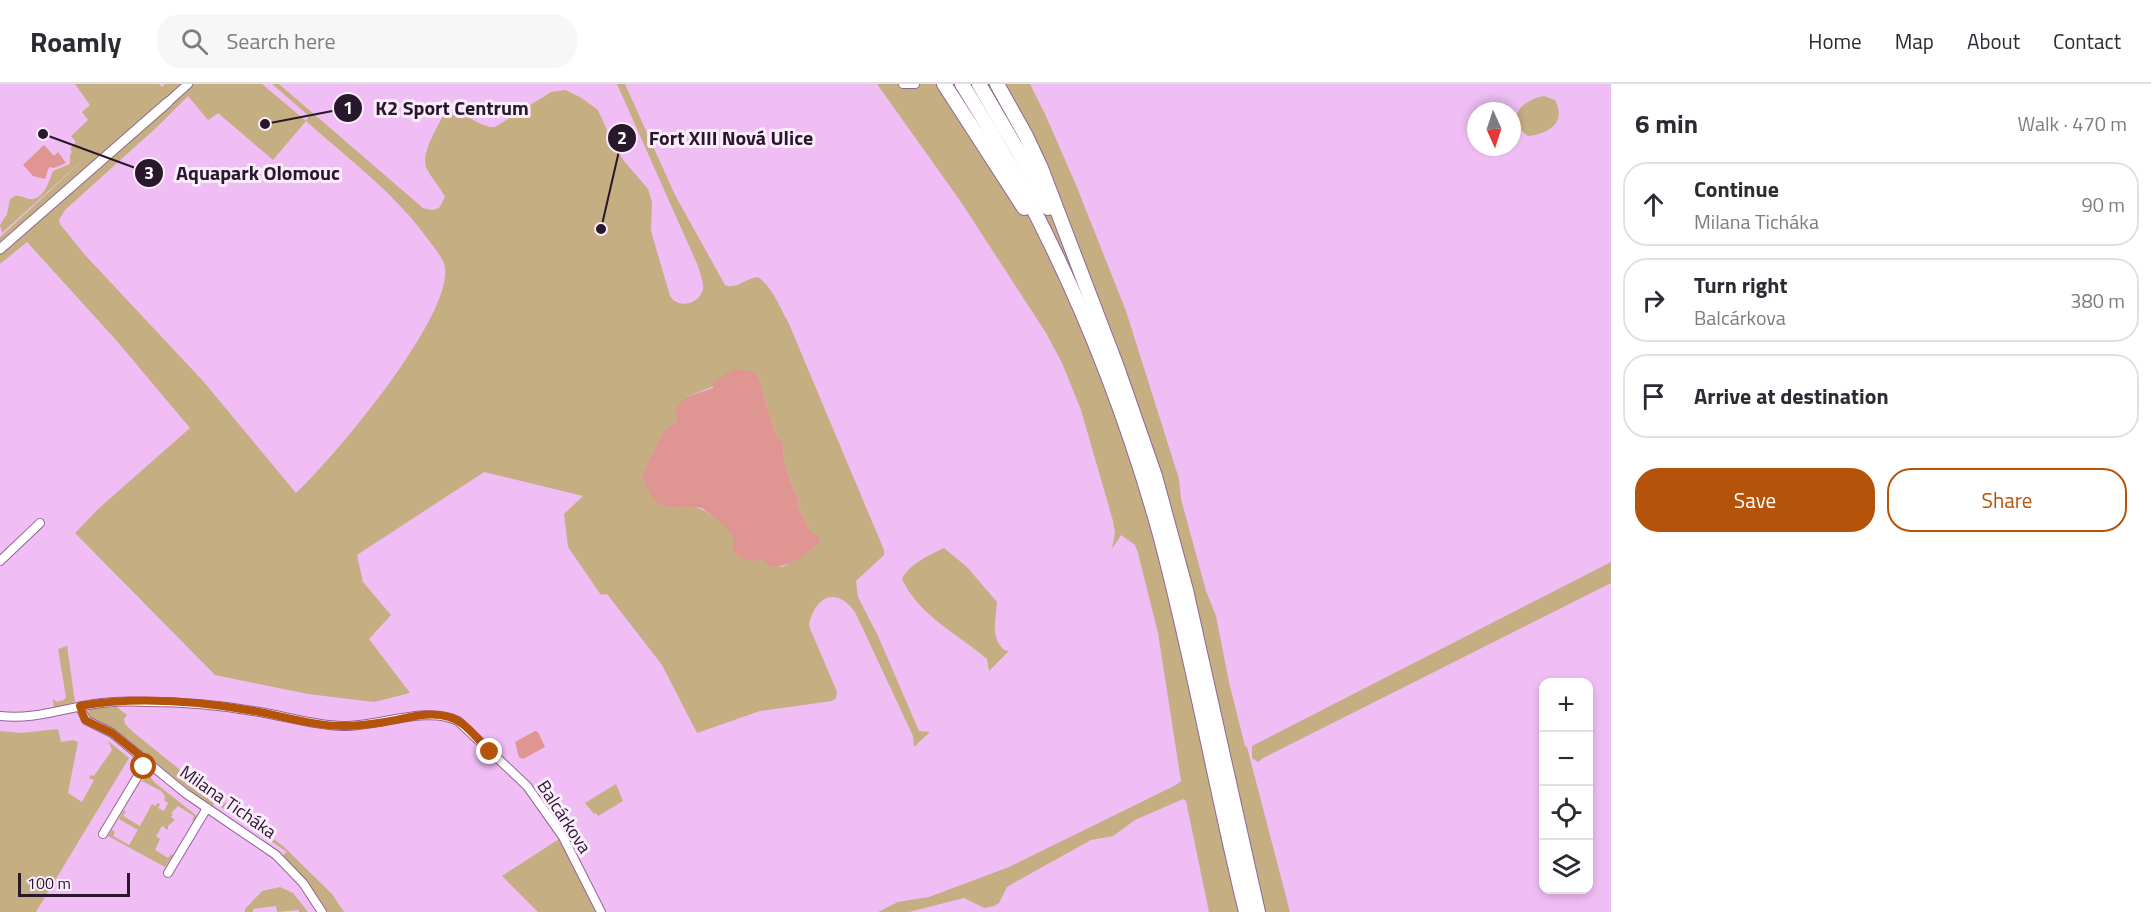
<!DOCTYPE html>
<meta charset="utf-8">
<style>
:root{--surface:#fff;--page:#f7f7f7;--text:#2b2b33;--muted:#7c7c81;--line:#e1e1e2;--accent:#b45309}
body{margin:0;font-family:"Titillium Web",sans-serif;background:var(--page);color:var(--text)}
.controls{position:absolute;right:18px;bottom:18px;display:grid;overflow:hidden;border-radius:12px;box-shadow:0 3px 9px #0003}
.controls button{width:54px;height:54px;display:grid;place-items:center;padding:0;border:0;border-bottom:2px solid var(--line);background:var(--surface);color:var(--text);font:30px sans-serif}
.compass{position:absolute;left:1467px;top:18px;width:54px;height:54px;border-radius:50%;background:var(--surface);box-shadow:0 3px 9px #0003;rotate:177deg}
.scale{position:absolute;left:18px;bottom:15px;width:112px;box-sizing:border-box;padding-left:6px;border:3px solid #29172b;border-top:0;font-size:16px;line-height:21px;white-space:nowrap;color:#29172b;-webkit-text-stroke:4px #fcedfd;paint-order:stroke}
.stop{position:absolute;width:18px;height:18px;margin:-14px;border:4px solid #b45309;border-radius:50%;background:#fff}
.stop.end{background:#b45309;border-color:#fff;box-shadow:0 2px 6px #0008}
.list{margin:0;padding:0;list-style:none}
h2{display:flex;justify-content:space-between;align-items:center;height:78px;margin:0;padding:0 24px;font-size:26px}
h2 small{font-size:20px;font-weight:400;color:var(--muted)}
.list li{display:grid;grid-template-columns:39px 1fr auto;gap:18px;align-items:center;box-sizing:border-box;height:84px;margin:0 12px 12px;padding:0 12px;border:2px solid var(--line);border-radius:24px}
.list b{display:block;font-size:22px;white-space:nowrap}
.list p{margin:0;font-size:20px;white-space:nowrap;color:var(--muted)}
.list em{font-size:20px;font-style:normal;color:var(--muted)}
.actions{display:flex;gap:12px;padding:18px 24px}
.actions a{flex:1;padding:14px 0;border:2px solid var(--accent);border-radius:24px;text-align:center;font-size:21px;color:var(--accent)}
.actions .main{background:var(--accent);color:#fff}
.icon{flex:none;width:33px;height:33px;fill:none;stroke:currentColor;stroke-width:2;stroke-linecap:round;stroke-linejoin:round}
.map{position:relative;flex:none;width:1611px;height:828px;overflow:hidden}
header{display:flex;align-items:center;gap:36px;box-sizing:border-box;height:84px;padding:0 30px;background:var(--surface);border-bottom:2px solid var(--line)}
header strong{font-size:28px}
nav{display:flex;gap:33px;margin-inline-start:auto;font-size:21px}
.search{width:420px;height:54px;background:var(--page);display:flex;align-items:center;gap:15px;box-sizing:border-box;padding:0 21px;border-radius:24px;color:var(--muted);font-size:22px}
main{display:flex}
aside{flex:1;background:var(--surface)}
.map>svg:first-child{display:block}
.green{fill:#c5ae82;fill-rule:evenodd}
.water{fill:#df9591}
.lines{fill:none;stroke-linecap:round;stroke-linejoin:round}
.minor-casing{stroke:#926597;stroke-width:10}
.tertiary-casing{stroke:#926597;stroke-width:11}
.motorway-casing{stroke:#926597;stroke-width:16}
.minor{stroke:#fff;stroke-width:8}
.tertiary{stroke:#fff;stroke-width:9}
.motorway{stroke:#fff;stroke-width:14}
.route{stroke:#b45309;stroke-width:8}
.labels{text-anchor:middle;stroke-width:6;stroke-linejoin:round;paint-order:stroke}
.street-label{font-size:18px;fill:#29172b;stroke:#fcedfd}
.leader{fill:none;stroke:#29172b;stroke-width:2}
.callout-dot{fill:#29172b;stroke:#fcedfd;stroke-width:2}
.mark-label{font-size:18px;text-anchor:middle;font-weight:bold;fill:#fff}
.callout-label{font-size:20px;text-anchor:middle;font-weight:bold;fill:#29172b;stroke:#fcedfd;stroke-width:6;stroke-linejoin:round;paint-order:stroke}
</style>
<header>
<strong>Roamly</strong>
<div class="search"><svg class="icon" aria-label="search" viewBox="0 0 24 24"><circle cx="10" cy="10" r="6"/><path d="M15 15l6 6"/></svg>Search here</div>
<nav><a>Home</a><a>Map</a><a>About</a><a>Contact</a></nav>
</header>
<main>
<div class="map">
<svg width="1611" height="828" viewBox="0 0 1611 828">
<rect width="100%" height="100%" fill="#f0bef4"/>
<g class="green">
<path d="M 75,0 L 159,0 L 162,3 L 165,0 L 262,0 L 306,37 L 309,32 L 272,0 L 279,0 L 423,124 L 432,126 L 439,124 L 445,113 C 440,103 432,95 427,85 C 419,71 439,41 445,28 C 463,23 477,44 495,43 L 551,8 L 565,6 L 580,13 L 598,26 L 614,62 L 624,77 L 648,105 L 652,118 L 651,147 L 670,212 C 678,225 699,221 703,205 C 704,199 700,189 698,182 L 617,0 L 625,0 L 675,111 L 725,201 C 736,206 746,194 758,193 C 773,204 780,224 789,240 L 884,466 L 884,471 L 856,497 L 858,513 L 878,552 L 919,647 L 930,648 L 914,663 L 913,652 L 855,528 C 836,501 814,513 809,542 L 837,608 L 836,614 L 832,617 L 760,627 L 697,649 L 662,581 L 607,510 L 601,511 L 568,463 L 564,430 L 583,412 L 484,388 L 357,471 L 363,498 L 391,531 L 369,555 L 410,609 L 374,618 L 308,610 L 215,591 L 75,449 L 98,425 L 190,344 L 116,256 L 27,158 L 0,180 L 0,153 L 93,67 L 2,149 L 0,141 L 7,130 L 10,115 L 15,112 C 21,111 24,114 29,115 C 44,117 49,97 53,87 L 70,80 L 70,71 L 72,68 L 70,65 L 76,58 L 71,52 L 88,36 L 82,28 L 90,21 ZM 188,12 L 208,36 L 218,29 L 273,76 L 306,37 C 348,75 394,108 427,154 C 432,161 439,169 443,177 C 464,221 330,378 296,409 L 203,297 L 85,171 L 60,140 L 59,136 L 65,126 L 157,43 ZM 750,288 L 756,288 L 759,295 L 776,351 L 783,358 C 782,376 790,400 799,415 L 797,421 L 810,447 L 820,460 C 806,468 797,476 782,483 C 764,477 747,468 734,454 C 729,449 732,451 729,446 C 724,440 703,424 695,423 L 664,347 L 678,336 L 686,313 Z"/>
<path d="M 877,0 L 1030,0 L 1045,30 L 1076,101 L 1126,227 L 1179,395 L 1181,415 L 1206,507 L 1216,532 L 1229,598 L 1245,662 L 1247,663 L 1290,828 L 1209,828 L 1186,717 L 1183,715 L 1135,736 L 1113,752 L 1091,756 L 1019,796 L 1007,803 L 999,819 L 994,822 L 984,824 L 964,814 L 909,828 L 878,828 L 898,818 L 929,813 L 1009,783 L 1176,701 L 1181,697 L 1158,549 L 1138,469 L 1135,461 L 1121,451 L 1112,465 L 1115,449 L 1113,437 L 1081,326 L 1062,279 L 1046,249 L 961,118 Z"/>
<path d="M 1544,12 L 1555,16 C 1567,39 1548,50 1528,52 C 1504,35 1521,16 1544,12 Z"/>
<path d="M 944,464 L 967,483 L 997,518 C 996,536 990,552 1004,566 L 1009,567 L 989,587 L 987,575 C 958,550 919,532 902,495 C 908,481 931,470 944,464 Z"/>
<path d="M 1611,478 L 1611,499 L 1263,674 L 1258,678 L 1252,674 L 1252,662 Z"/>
<path d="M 67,562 L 75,618 L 54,624 L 53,615 L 57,618 L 64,616 L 66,613 L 58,565 Z"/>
<path d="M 114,621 L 127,631 L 124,635 L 125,640 L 133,648 L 215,714 L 233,723 L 284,763 L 332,810 L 344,828 L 326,828 L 308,800 L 282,772 L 287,768 L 215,719 L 211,723 L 208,721 L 118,648 L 89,634 L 87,630 L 90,625 Z"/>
<path d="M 58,645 L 61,658 L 73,656 L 78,658 L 68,709 L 82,718 L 94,696 L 89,694 L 91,691 L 94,692 L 112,666 L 108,657 L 129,674 L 36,828 L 0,828 L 0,647 L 21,649 Z"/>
<path d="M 147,688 L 154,698 L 197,732 L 196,738 L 192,736 L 194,732 L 178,722 L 171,729 L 173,730 L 171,733 L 175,736 L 168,742 L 168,746 L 162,742 L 156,752 L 160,755 L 155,766 L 168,774 L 171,770 L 175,773 L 171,774 L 165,783 L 108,752 L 112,746 L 115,748 L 113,752 L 129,761 L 138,746 L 119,735 L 124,726 L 126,727 L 123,732 L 140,742 L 152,720 L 155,722 L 158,719 L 160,720 L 158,724 L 164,727 L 168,719 L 164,716 L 165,712 L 161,707 L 142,697 Z"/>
<path d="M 616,700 L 623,717 L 598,732 L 596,729 L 594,730 L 585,719 Z"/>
<path d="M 559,755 L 598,828 L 538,828 L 502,792 Z"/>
<path d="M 280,803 L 293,809 L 308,828 L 299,828 L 299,826 L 277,828 L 276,822 L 253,825 L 253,828 L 245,828 L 245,825 L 262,807 Z"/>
</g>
<g class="water">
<path d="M 44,61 L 54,72 L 58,68 L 66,79 L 54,84 L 49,83 L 45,95 L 33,92 L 23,81 Z"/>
<path d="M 734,285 L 756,288 L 759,295 L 776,351 L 783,358 C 782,376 790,400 799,415 L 797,421 L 810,447 L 818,452 L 820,460 C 802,471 794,482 770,483 L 762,476 C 748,478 744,476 733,468 C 733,463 734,457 732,452 C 729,443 710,431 702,424 C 666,419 657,435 642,391 L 664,347 L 678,336 L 675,326 L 686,313 L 713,304 L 713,299 Z"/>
<path d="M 535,647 L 538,648 L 545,663 L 523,675 L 519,673 L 515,658 Z"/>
</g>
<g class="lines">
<g class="minor-casing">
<g id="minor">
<path d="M 903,0 L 915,0"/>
<path d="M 168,18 L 188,0"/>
<path d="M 0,477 L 40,439"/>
<path d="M 80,623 L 86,636 L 112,649 L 185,709 L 276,771 L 303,799 L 322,828"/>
<path d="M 0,632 C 32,636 62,625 94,620 C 112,617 130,617 148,618 C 183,618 219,621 253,627 C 282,631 312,641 342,642 C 379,643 426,621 458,637 L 527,702 L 563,753 L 601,828"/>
<path d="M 103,750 L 147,677"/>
<path d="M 168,789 L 207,724"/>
</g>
</g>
<g class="tertiary-casing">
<path id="tertiary" d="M 0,165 L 168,18"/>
</g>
<g class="motorway-casing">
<g id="motorway">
<path d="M 944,0 L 1024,124"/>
<path d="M 962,0 C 1049,138 1115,290 1159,447 C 1193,573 1215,702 1246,828"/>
<path d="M 979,0 L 1018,67 L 1048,124"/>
<path d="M 997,0 L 1026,52 L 1041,84 L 1117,283 L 1155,392 L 1186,506 L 1258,828"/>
</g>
</g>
<use href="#minor" class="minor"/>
<use href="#tertiary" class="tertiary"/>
<use href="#motorway" class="motorway"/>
</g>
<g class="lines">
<path class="route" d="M 144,683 L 147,677 L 112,649 L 85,636 L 80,622 C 136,612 198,617 254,627 C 283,632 314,642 344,642 C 358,642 372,640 385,638 C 406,635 427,626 449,633 C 465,637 478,656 490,668"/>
</g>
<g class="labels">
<g class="street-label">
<text transform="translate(228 718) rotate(35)" y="6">Milana Ticháka</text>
<text transform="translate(564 733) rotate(57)" y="6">Balcárkova</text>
</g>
</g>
<path class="leader" d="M265 40L348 24M601 145L622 54M43 50L149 89"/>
<g class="callout-dot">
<circle cx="265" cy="40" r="6"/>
<circle cx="601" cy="145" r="6"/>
<circle cx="43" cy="50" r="6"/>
<circle cx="348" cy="24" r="15"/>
<circle cx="622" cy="54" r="15"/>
<circle cx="149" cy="89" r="15"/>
</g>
<g class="mark-label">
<text x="348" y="30">1</text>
<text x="622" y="60">2</text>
<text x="149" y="95">3</text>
</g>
<g class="callout-label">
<text x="452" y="31">K2 Sport Centrum</text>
<text x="731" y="61">Fort XIII Nová Ulice</text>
<text x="258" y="96">Aquapark Olomouc</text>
</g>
</svg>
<div class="controls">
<button>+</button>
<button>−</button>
<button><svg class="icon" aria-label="locate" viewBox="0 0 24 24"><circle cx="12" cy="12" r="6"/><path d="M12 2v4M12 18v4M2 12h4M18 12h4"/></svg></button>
<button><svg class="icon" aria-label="layers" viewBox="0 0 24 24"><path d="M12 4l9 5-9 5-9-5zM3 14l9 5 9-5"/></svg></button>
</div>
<svg class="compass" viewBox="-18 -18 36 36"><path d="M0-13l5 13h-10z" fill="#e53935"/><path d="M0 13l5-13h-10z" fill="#7c7c81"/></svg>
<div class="scale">100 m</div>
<div class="stop" style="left:144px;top:683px"></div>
<div class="stop end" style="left:490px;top:668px"></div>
</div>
<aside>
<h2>6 min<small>Walk · 470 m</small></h2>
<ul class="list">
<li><svg class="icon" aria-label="ahead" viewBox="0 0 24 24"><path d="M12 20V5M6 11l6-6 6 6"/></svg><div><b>Continue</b><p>Milana Ticháka</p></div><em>90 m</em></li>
<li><svg class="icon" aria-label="right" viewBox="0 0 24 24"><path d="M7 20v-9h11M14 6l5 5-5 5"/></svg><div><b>Turn right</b><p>Balcárkova</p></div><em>380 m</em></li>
<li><svg class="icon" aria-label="arrive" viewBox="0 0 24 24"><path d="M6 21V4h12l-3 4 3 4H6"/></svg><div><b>Arrive at destination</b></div></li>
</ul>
<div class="actions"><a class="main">Save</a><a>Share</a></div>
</aside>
</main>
